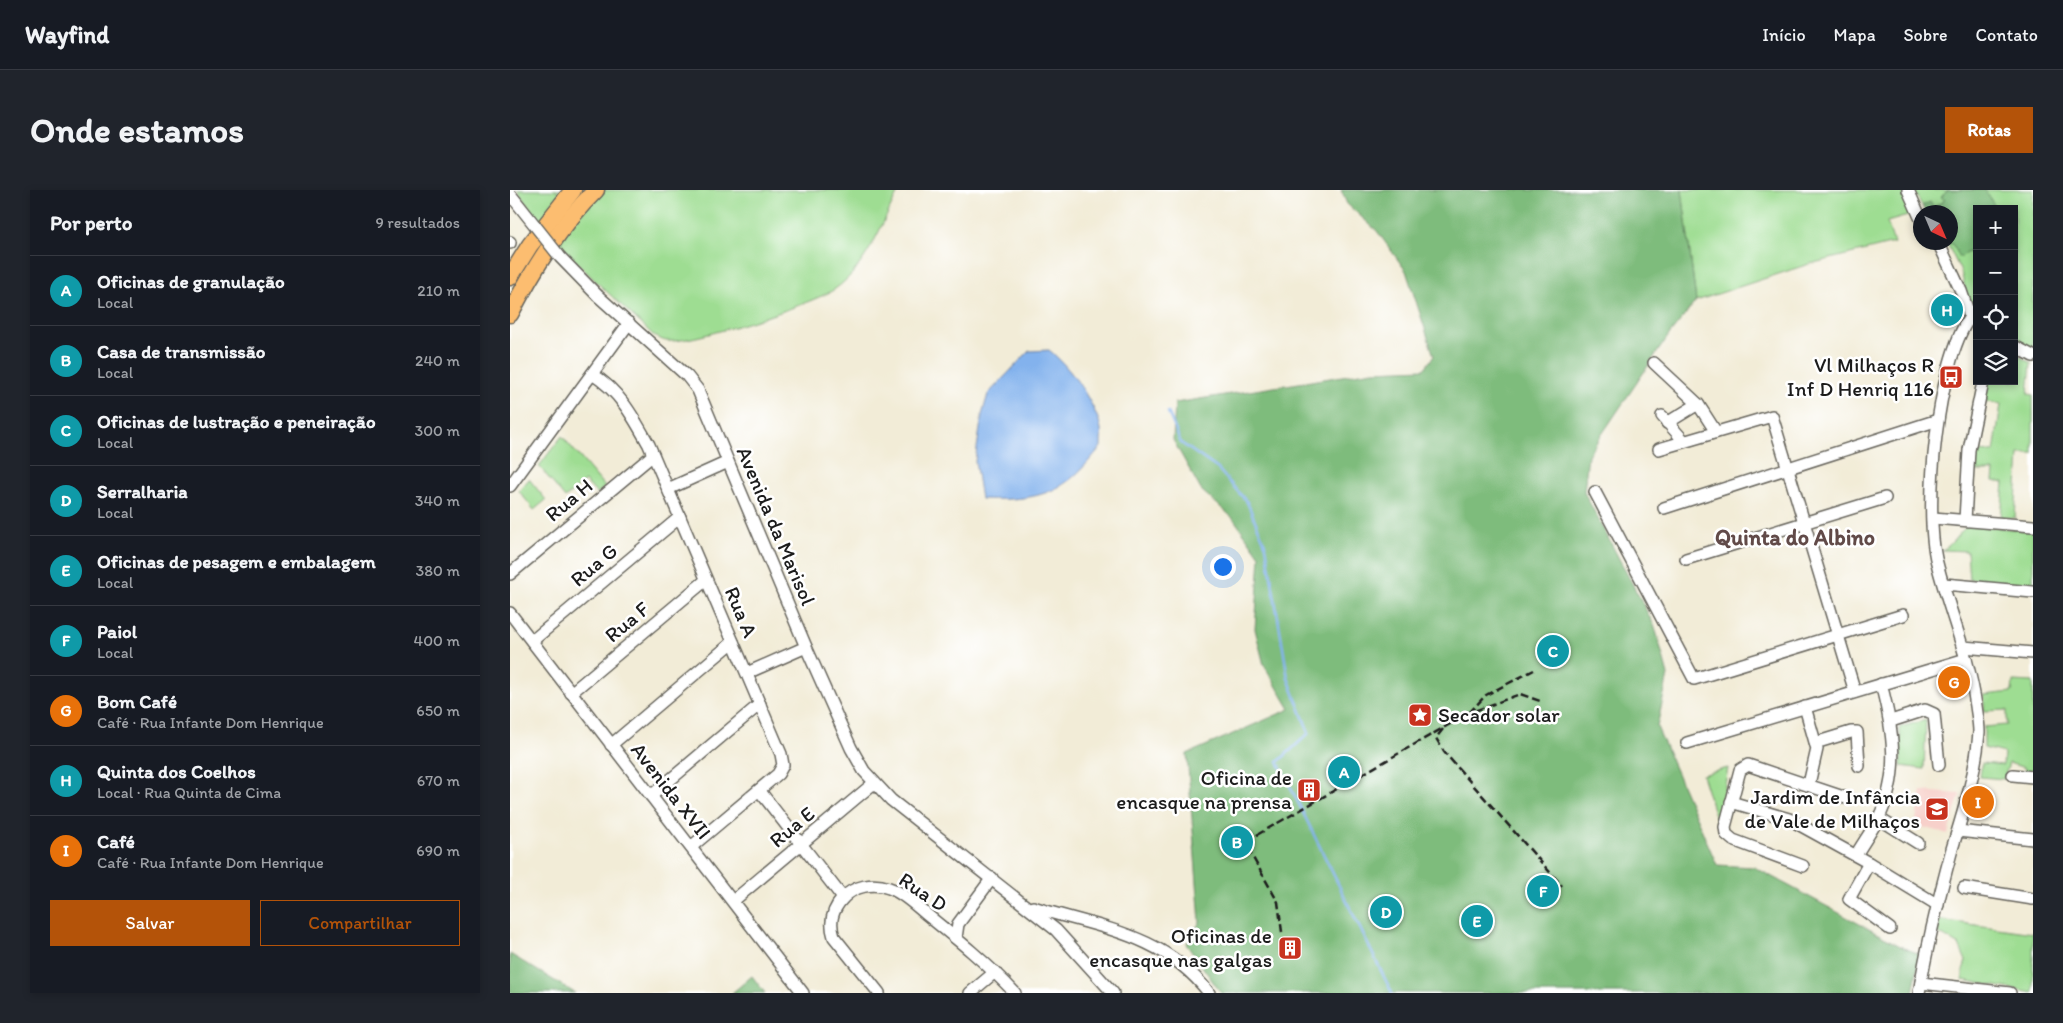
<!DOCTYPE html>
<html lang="pt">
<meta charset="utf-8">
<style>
:root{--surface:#171b24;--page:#20242c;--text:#f1f3f6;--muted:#9ea1a6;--line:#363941;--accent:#b45309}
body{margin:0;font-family:Itim,sans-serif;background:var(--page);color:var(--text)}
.controls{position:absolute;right:15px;top:15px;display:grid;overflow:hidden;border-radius:0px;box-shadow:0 2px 8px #0003}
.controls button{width:45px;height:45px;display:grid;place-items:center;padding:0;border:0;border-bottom:1px solid var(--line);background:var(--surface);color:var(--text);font:25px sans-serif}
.compass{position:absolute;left:1403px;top:15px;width:45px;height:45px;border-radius:50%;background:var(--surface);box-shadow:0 2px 8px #0003;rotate:136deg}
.you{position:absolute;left:712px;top:376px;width:18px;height:18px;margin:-12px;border:4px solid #fff;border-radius:50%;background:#1a73e8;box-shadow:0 0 0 8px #1a73e833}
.badge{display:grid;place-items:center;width:32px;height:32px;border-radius:50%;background:var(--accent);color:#fff;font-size:16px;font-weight:700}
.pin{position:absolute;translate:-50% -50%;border:2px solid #fff;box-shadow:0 1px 5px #0006}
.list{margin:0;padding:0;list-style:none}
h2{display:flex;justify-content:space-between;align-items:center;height:65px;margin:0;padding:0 20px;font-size:21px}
h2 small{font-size:16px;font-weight:400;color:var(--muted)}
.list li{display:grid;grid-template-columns:32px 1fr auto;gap:15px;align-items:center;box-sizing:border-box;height:70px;padding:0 20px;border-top:1px solid var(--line)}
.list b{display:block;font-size:19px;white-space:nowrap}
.list p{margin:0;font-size:16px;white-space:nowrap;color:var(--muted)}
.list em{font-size:16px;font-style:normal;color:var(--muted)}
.actions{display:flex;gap:10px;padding:15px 20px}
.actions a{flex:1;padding:11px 0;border:1px solid var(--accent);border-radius:0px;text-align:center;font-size:18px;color:var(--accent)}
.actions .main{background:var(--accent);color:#fff}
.icon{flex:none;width:28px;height:28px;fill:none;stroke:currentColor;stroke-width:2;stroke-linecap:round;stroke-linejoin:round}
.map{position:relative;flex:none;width:1523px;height:803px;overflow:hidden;border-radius:0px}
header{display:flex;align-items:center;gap:30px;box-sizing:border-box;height:70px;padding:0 25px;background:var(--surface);border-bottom:1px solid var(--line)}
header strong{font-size:24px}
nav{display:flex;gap:28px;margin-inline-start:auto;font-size:18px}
.intro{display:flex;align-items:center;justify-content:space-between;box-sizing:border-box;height:120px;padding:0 30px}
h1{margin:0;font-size:35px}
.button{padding:12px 22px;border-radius:0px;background:var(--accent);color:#fff;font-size:18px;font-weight:700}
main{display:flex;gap:30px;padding:0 30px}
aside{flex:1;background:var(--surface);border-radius:0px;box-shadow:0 2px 8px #0003}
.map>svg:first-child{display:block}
.built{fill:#f7d0ca}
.green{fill:#9edd92;stroke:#5d7c57}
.forest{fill:#7ebc7c;stroke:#4d6c4c}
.water{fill:#83b2ed;stroke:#506784}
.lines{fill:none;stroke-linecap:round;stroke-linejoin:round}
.stream{stroke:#83b2ed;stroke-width:2.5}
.minor-casing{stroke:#67655d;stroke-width:14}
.highway-casing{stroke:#67655d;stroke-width:19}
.minor{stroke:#fff;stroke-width:11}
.highway{stroke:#fcbd6f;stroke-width:16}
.rail{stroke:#1c1c1c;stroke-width:2.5;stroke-dasharray:8 4;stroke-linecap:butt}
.minor-bridge-casing{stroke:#67655d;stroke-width:14;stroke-linecap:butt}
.minor-bridge{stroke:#fff;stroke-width:11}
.labels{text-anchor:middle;stroke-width:5;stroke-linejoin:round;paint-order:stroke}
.poi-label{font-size:21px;fill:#1c1c1c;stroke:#fff;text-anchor:end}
.street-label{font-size:21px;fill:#1c1c1c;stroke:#fff}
.neighbourhood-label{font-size:22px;font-weight:bold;fill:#614a48;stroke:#fff}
</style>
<header>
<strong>Wayfind</strong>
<nav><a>Início</a><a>Mapa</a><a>Sobre</a><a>Contato</a></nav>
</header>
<div class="intro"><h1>Onde estamos</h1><a class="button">Rotas</a></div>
<main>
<aside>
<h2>Por perto<small>9 resultados</small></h2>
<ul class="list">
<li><span class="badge" style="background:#0f9aa8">A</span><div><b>Oficinas de granulação</b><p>Local</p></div><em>210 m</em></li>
<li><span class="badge" style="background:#0f9aa8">B</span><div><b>Casa de transmissão</b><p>Local</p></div><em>240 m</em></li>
<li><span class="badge" style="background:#0f9aa8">C</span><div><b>Oficinas de lustração e peneiração</b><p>Local</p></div><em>300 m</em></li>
<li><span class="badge" style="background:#0f9aa8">D</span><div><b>Serralharia</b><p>Local</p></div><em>340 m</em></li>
<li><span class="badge" style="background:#0f9aa8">E</span><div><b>Oficinas de pesagem e embalagem</b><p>Local</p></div><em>380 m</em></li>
<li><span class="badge" style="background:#0f9aa8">F</span><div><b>Paiol</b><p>Local</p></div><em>400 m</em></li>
<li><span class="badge" style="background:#e8710a">G</span><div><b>Bom Café</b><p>Café · Rua Infante Dom Henrique</p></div><em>650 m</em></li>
<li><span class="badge" style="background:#0f9aa8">H</span><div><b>Quinta dos Coelhos</b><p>Local · Rua Quinta de Cima</p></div><em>670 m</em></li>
<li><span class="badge" style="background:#e8710a">I</span><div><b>Café</b><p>Café · Rua Infante Dom Henrique</p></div><em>690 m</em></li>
</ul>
<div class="actions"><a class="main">Salvar</a><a>Compartilhar</a></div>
</aside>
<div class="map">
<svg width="1523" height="803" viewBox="0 0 1523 803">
<rect width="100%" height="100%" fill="#fff"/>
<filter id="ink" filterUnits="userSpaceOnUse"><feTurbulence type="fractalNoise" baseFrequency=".02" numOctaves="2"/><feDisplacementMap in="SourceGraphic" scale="10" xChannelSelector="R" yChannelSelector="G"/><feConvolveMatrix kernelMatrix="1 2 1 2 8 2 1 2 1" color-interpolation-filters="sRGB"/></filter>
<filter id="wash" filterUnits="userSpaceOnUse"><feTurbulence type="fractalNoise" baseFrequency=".0096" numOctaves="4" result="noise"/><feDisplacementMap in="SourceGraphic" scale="20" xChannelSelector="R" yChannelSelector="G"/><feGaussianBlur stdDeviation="1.12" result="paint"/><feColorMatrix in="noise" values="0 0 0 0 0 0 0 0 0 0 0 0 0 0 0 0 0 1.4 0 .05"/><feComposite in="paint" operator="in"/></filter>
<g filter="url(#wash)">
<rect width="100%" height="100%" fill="#f2ecd7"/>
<path class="built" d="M 1411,601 L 1450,604 L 1438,644 L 1405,635 Z"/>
<g class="green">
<path d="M 7,0 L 389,0 C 372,33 357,77 325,99 C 305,113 180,154 157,151 C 153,151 147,147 143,145 C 93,97 46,59 7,0 Z"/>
<path d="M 1172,0 L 1392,0 L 1401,25 L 1377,32 L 1384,53 L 1296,75 L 1186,111 Z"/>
<path d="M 1403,0 L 1523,0 L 1523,162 L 1504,152 L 1504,19 L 1467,19 L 1467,127 L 1459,113 L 1451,82 L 1437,53 L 1440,52 L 1440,22 L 1416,22 Z"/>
<path d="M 1504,163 L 1521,173 L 1518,204 L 1523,205 L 1523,264 L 1509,264 L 1505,328 L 1491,327 L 1494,293 L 1483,291 L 1484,281 L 1460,281 L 1462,261 L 1484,262 L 1491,214 L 1474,211 L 1477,191 L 1504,191 Z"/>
<path d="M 52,246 L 95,297 L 87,304 L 75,291 L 55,308 L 29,276 Z"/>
<path d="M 19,289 L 36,310 L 24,320 L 9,301 Z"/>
<path d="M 1459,335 L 1523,341 L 1523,395 L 1459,389 L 1457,361 L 1432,360 C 1443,355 1448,342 1459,335 Z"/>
<path d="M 1503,491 L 1523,492 L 1523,583 L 1515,582 L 1515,578 L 1499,573 L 1494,589 L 1470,587 L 1472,573 L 1493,575 L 1494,563 L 1474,558 L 1474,537 L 1497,535 L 1497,520 L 1474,521 L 1474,505 L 1502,502 Z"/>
<path d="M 1416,530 L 1414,579 L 1391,576 L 1390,537 Z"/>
<path d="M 1218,578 L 1208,635 L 1192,585 Z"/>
<path d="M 1430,730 L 1523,743 L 1523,803 L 1453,790 L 1453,780 L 1456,771 L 1449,755 L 1427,742 Z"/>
</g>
<g class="forest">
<path d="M 831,0 L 1172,0 L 1186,111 L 1159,145 L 1078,265 L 1074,302 L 1145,437 L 1158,485 L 1147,537 L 1207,675 L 1244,677 L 1394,758 L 1410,764 L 1403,803 L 711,803 L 676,754 L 690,732 L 677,564 L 780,519 L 754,475 L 745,439 L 750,366 L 723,328 L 691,300 L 663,250 L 665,213 L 863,181 L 914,179 L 924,166 L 896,81 L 867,41 L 837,14 Z"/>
<path d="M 1438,0 L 1475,0 L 1484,15 L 1488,19 L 1467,19 L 1467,68 L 1458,62 L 1450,67 L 1442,54 L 1438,53 L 1440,52 L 1440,22 L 1416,22 L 1412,16 L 1420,12 L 1424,17 L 1435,10 L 1431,7 Z"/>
<path d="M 0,764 L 65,803 L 0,803 Z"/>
<path d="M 242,786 L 255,803 L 222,803 Z"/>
</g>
<path class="water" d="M 539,160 C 560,177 581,208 590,234 C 592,241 591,250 591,257 C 582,267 573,279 562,288 C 535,310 504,310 471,309 L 465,271 L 472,225 L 478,204 L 519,161 Z"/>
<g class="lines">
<path class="stream" d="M 658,222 L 671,253 L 708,279 L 737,312 L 756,356 L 778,488 L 799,543 L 768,572 L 882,803"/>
</g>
</g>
<g filter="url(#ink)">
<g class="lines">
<g class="minor-casing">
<g id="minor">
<path d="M 1398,0 L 1410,27"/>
<path d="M 0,52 L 0,53"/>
<path d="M 1428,52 L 1451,101 L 1460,127 L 1467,133"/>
<path d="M 88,106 L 177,186 L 188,200 L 296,457 L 341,558 L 354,581 L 381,610 L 546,740 L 603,803"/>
<path d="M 1504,156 L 1523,166"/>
<path d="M 1144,173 L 1188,214 L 1206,242"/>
<path d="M 82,184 C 109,200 124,228 139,255 L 271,564 L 273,575 L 268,584 L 181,657"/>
<path d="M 1152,226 L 1174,251"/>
<path d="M 1157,233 L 1188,214"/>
<path d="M 1149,259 L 1262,226 L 1345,502"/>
<path d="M 0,296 L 119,133"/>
<path d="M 158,299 L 218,272"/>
<path d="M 1085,302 L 1184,489 L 1393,425"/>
<path d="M 1154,318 L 1428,230"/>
<path d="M 1423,328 L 1523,336"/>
<path d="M 1455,330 L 1459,260 L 1473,192"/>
<path d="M 1176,369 L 1375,308"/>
<path d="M 0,384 L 143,265"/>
<path d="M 1434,394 L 1523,402"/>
<path d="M 0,423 L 293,803"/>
<path d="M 22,451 L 170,327"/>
<path d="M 1453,457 L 1523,463"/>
<path d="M 237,483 L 296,457"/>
<path d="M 61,503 L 196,390"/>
<path d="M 1295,517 L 1307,559 L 1299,594"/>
<path d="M 1381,531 L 1415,520 L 1424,524 L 1429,575"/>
<path d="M 1177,553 L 1456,469"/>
<path d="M 1305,553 L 1341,542 L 1347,542 L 1349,576"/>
<path d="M 101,555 L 223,452"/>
<path d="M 1503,585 L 1523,587"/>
<path d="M 249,600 L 333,708"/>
<path d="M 141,606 L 250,514"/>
<path d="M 1221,612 L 1279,629 L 1359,673 L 1428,715"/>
<path d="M 1368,628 L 1408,653"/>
<path d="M 1448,641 L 1523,649"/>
<path d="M 1346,665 C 1353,653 1361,642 1368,629 C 1391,585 1383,539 1371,494"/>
<path d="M 1359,673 L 1339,709 L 1380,739"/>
<path d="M 1293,676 L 1223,650 L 1216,644 L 1215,637 L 1230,580 L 1238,575 L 1339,609"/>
<path d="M 1454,698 L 1523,709"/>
<path d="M 223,711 L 364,593"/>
<path d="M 523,717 C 589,738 653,743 699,803"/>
<path d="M 446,748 L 448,734 L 482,688"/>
<path d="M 1411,793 L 1500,803"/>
<path d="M 369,803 L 324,747 C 319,732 322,720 333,708 C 344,696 363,692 379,698 C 392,702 405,715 416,724 C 447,749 478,774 505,803"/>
<path d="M 460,803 L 485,782"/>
<path d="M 1409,803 C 1417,755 1429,707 1442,659 C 1454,620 1466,583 1469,542 C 1469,533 1467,524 1466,516 C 1459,466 1439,421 1427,373 C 1413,319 1427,172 1460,127"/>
</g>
</g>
<g class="highway-casing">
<g id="highway">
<path d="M 0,87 L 20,55 L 63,0"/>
<path d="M 0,124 C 23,80 50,35 86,0"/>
</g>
</g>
<use href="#minor" class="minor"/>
<use href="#highway" class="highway"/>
<g class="rail">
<path d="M 959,523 L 976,505 L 1024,480"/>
<path d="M 933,539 L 926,548 L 934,562 L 1052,696"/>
<path d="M 772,742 L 768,712 L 738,659 L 745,646 L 959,523 L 1010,504 L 1030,511"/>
</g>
<g class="minor-bridge-casing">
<path id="minor-bridge" d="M 0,4 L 50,67 L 88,106"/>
</g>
<use href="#minor-bridge" class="minor-bridge"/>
</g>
</g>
<defs>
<g id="bus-square" transform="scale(1.25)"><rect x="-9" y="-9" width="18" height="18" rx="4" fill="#c8321e" stroke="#fff"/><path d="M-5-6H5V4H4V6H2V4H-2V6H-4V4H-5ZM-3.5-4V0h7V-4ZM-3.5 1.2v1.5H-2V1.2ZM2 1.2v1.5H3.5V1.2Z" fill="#fff"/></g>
<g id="sight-square" transform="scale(1.25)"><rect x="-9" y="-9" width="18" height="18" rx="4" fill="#c8321e" stroke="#fff"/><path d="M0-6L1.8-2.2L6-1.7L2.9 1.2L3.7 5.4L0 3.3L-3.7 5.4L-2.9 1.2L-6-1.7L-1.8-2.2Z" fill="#fff"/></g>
<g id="building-square" transform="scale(1.25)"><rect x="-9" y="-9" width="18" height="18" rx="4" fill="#c8321e" stroke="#fff"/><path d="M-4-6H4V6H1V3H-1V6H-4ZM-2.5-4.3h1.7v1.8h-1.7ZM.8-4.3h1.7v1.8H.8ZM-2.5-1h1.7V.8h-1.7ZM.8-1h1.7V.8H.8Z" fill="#fff"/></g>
<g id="school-square" transform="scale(1.25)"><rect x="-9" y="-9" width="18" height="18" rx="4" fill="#c8321e" stroke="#fff"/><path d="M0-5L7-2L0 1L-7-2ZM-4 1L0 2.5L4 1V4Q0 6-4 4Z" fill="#fff"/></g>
</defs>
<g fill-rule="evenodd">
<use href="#bus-square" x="1441" y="187"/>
<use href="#sight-square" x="910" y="525"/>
<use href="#building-square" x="799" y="600"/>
<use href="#school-square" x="1427" y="619"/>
<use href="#building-square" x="780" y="758"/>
</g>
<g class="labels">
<g class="poi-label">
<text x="1424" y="182">Vl Milhaços R<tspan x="1424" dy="24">Inf D Henriq 116</tspan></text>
<text x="928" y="532" text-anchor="start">Secador solar</text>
<text x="782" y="595">Oficina de<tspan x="782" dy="24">encasque na prensa</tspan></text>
<text x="1410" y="614">Jardim de Infância<tspan x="1410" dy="24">de Vale de Milhaços</tspan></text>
<text x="762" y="753">Oficinas de<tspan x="762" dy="24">encasque nas galgas</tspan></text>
</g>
<g class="street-label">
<text transform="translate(59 310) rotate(-40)" y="7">Rua H</text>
<text transform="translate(266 336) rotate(67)" y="7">Avenida da Marisol</text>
<text transform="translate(84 375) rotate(-40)" y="7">Rua G</text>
<text transform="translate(231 422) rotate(67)" y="7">Rua A</text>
<text transform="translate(117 432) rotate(-40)" y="7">Rua F</text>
<text transform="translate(161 601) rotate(52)" y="7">Avenida XVII</text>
<text transform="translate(282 637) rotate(-40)" y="7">Rua E</text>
<text transform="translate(413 702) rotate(34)" y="7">Rua D</text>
</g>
<g class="neighbourhood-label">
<text x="1285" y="355">Quinta do Albino</text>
</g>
</g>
</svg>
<div class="controls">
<button>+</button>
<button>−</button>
<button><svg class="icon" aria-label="locate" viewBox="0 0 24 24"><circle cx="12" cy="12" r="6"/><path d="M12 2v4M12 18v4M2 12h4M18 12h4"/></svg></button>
<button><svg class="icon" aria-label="layers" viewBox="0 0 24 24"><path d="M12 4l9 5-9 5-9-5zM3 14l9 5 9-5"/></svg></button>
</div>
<svg class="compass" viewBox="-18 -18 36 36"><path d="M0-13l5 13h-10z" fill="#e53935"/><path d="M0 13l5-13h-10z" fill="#9ea1a6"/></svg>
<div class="you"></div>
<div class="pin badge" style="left:834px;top:582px;background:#0f9aa8">A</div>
<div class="pin badge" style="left:727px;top:652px;background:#0f9aa8">B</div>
<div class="pin badge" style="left:1043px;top:461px;background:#0f9aa8">C</div>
<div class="pin badge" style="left:876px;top:722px;background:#0f9aa8">D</div>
<div class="pin badge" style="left:967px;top:731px;background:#0f9aa8">E</div>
<div class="pin badge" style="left:1033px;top:701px;background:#0f9aa8">F</div>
<div class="pin badge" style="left:1444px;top:492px;background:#e8710a">G</div>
<div class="pin badge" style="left:1437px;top:120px;background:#0f9aa8">H</div>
<div class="pin badge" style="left:1468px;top:612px;background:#e8710a">I</div>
</div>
</main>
